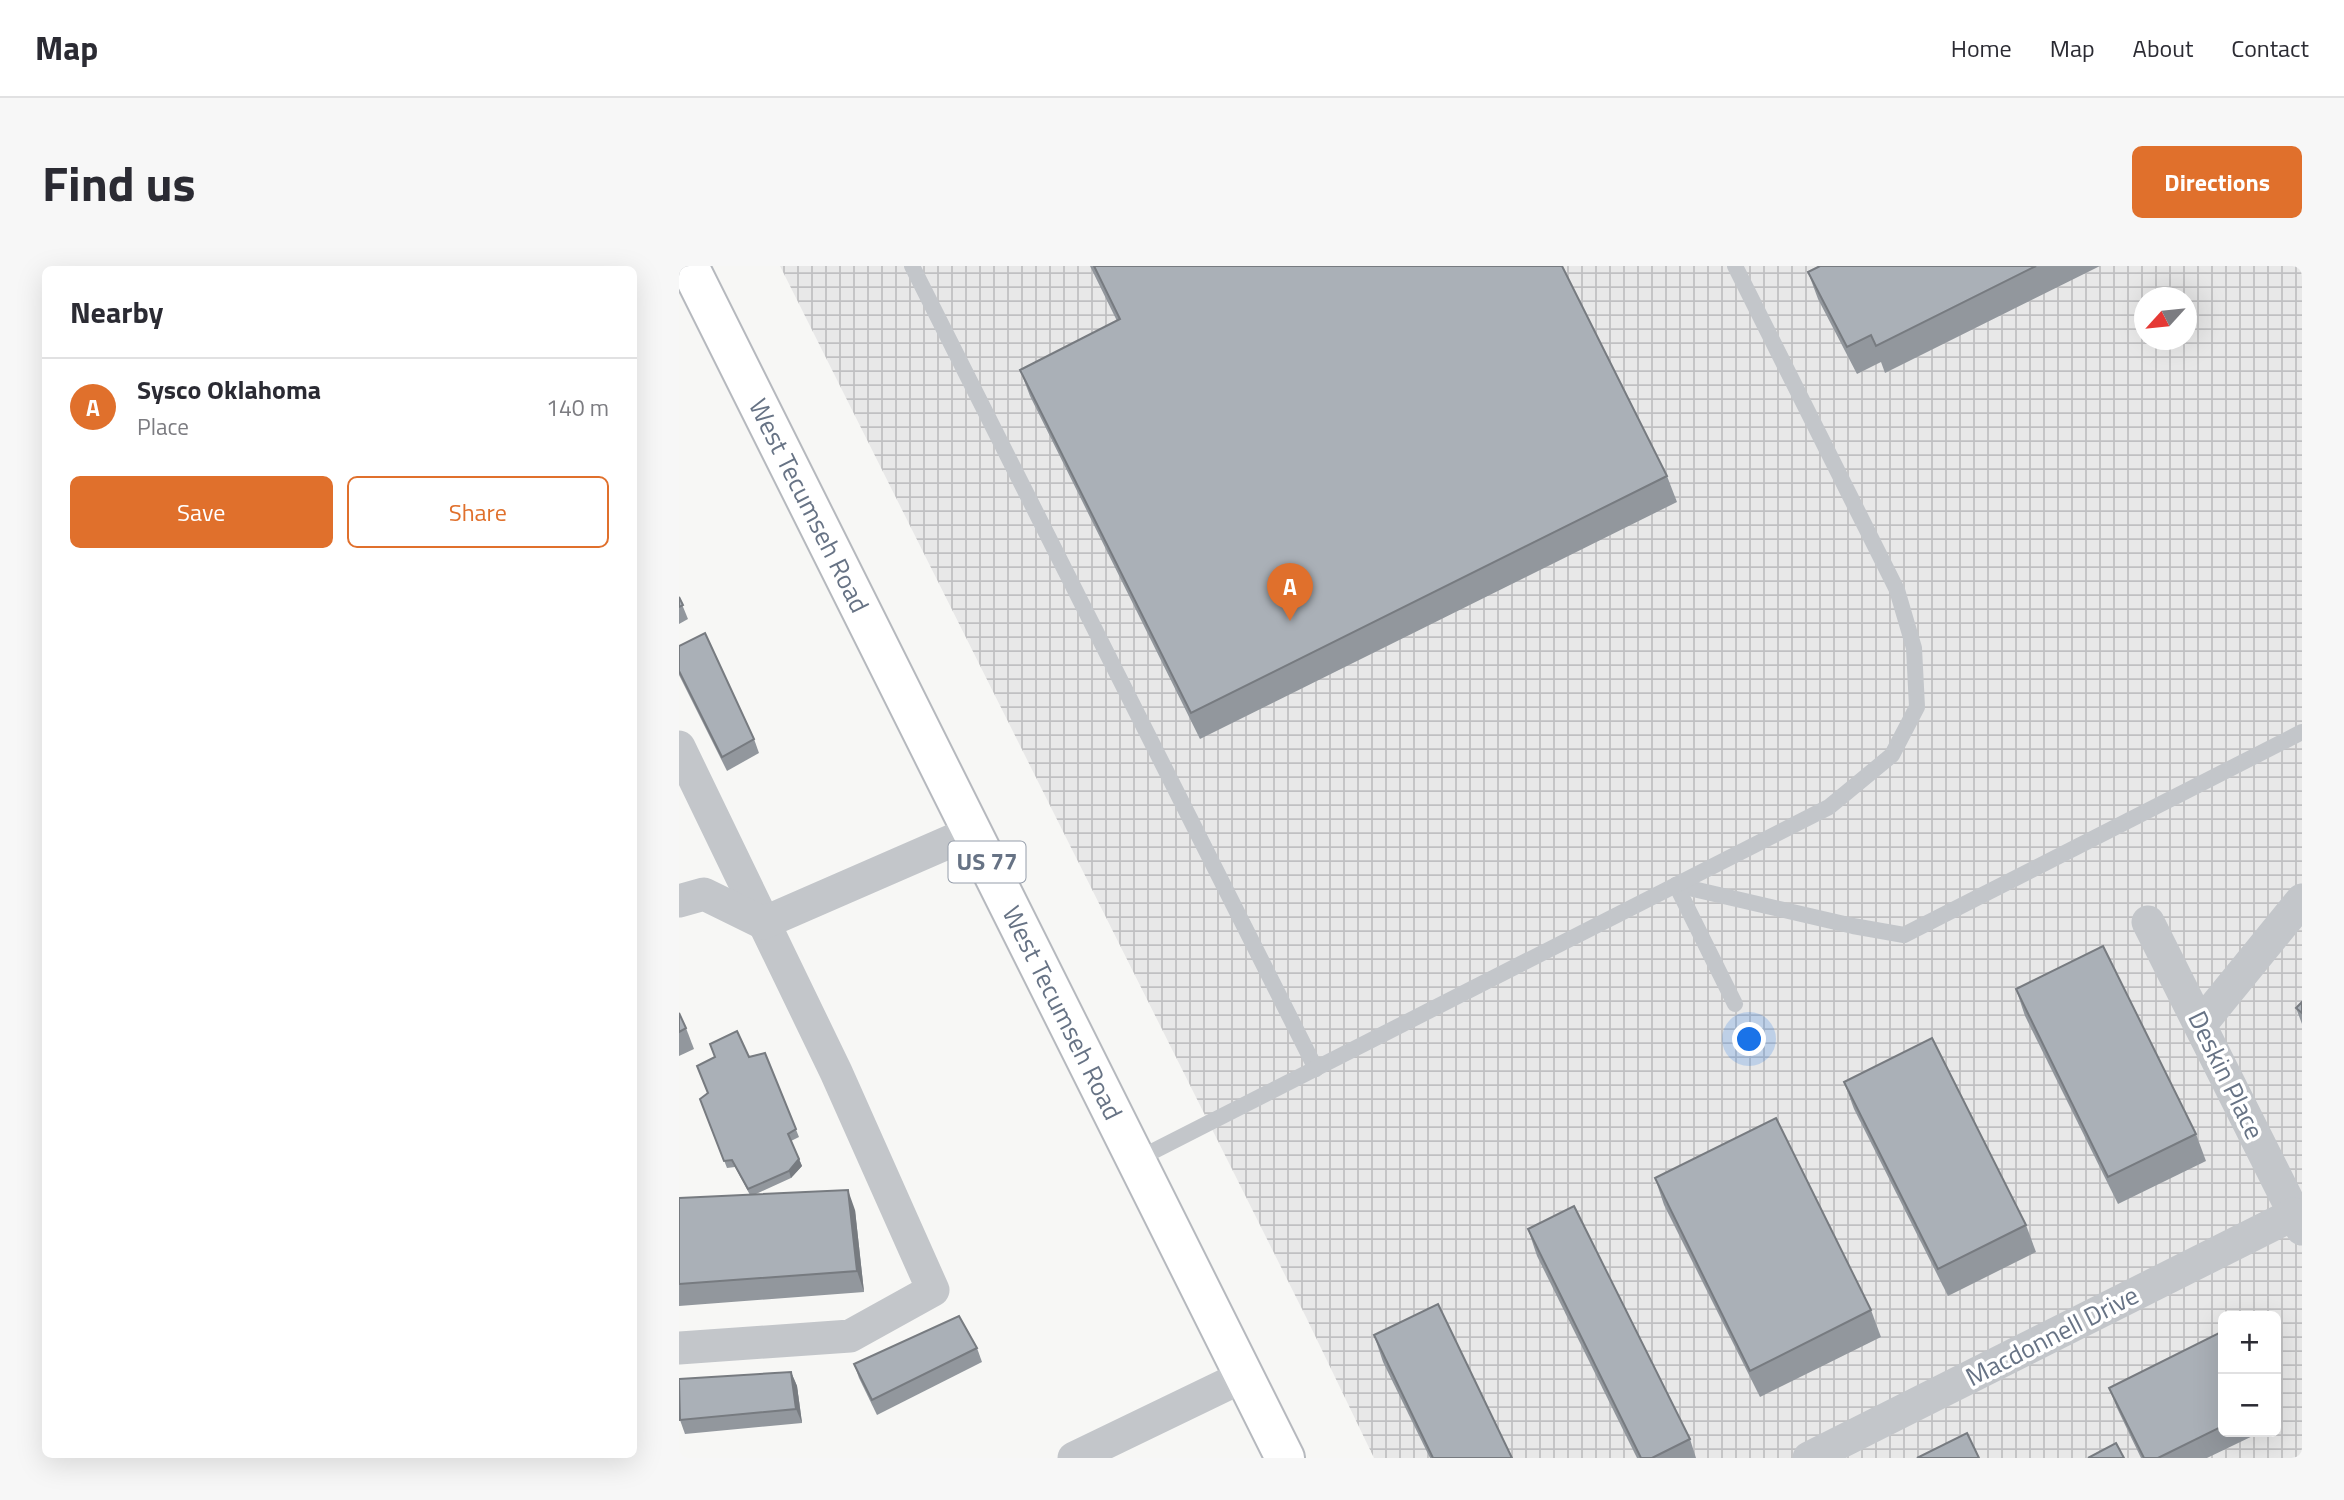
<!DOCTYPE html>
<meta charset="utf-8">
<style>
:root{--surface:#fff;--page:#f7f7f7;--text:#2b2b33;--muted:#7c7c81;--line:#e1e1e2;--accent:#e0702c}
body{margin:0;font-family:"Titillium Web",sans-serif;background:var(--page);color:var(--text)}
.controls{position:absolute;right:21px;bottom:21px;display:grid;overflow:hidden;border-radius:10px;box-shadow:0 7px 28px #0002}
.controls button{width:63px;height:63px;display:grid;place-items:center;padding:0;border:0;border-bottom:2px solid var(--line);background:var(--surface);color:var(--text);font:35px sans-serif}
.compass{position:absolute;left:1455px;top:21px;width:63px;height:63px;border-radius:50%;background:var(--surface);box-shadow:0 7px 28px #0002;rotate:243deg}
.you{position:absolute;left:1071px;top:774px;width:24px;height:24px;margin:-18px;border:5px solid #fff;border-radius:50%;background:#1a73e8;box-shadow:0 0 0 10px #1a73e833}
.badge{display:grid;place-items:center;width:46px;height:46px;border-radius:50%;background:var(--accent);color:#fff;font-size:23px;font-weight:700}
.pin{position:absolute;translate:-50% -58px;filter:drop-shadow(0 2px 4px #0008)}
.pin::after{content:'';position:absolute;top:37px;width:24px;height:21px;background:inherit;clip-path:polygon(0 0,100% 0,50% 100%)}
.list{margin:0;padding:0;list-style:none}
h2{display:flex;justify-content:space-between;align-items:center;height:91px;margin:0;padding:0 28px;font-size:30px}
h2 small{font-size:23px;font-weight:400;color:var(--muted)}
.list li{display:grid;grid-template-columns:46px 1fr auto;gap:21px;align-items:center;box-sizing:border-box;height:98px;padding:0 28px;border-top:2px solid var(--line)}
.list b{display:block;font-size:26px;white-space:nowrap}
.list p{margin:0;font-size:23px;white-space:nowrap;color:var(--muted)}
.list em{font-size:23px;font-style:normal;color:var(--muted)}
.actions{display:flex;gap:14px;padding:21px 28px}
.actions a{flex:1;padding:16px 0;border:2px solid var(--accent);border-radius:10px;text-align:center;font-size:24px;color:var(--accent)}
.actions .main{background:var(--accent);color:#fff}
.map{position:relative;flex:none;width:1623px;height:1192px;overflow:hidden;border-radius:10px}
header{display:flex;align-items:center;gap:42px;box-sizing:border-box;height:98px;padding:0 35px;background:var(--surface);border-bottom:2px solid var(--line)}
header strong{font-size:33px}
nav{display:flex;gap:38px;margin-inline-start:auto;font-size:24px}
.intro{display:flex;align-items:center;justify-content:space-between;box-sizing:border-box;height:168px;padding:0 42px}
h1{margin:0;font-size:49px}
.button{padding:18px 32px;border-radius:10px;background:var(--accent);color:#fff;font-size:24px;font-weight:700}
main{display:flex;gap:42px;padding:0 42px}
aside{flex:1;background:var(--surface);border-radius:10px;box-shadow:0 7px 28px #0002}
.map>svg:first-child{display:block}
.industrial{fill:url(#industrial-grid);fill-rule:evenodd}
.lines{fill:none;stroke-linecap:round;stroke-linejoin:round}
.primary-casing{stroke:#b6b9be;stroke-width:42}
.service{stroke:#c3c6ca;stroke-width:16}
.minor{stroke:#c3c6ca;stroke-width:33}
.primary{stroke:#fff;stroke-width:38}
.wall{fill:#92979d}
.shaded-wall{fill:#777b80}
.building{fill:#aab0b7;stroke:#777b80;stroke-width:2}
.labels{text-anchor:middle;stroke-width:7;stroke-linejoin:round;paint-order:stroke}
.shield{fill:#fff;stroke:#959daa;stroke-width:2}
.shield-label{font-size:24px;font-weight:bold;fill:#677385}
.street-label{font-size:26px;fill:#677385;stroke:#fff}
</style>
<header>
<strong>Map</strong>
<nav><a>Home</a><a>Map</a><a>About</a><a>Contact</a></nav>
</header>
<div class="intro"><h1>Find us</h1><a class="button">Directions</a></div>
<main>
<aside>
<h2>Nearby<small></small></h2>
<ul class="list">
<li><span class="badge">A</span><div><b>Sysco Oklahoma</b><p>Place</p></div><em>140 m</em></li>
</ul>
<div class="actions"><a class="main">Save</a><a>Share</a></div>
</aside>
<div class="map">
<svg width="1623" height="1192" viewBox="0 0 1623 1192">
<defs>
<pattern id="industrial-grid" width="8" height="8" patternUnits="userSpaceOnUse" patternTransform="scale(1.75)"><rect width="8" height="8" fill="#e8e8e8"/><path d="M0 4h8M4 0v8" fill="none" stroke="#c0c0c2"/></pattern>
</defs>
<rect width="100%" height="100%" fill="#f7f7f5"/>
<path class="industrial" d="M 101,0 L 1623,0 L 1623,1192 L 695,1192 L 627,1051 ZM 1465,32 L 1507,32 L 1507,74 L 1465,74 ZM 1544,1050 L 1597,1050 L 1597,1166 L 1544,1166 Z"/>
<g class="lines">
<g class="primary-casing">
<g id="primary">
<path id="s1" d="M 10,0 L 606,1192"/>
</g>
</g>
<g class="service">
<path d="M 233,0 L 637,803"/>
<path d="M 997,619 L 1174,660 L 1225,669 L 1623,466"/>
<path d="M 997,619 L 1056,738"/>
<path d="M 457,894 L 1150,541 L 1213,489 L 1238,441 L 1235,382 L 1218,324 L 1056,0"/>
</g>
<g class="minor">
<path d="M 0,481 L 157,806 L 254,1024 L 171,1070 L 0,1082"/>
<path d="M 0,635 L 25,628 L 84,657 L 293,566"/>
<path d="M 1469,656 L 1623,963"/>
<path d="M 1522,758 L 1623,634"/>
<path d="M 395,1192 L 565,1110"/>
<path d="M 1130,1192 L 1615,948"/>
</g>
<use href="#primary" class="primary"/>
</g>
<g class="wall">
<path d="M 411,0 L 883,0 L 988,210 L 998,236 L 521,473 L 351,130 L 341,104 L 438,55 Z"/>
<path d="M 1141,0 L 1421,0 L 1206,107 L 1202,96 L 1178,108 L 1139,33 L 1129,6 Z"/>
<path d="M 0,331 L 9,353 L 0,358 Z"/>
<path d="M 0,380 L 75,473 L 80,487 L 48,505 L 0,409 Z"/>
<path d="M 1337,723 L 1517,868 L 1527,895 L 1439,938 L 1346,750 Z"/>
<path d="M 1623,736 L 1623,758 L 1617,742 Z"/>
<path d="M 0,747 L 7,762 L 15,783 L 0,790 Z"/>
<path d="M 86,787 L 120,871 L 112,875 L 123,900 L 112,912 L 77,928 L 176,944 L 185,1026 L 0,1040 L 0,932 L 71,929 L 56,901 L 48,902 L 21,833 L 70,791 Z"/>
<path d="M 1165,816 L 1347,959 L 1357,986 L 1269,1030 L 1175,843 Z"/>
<path d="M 976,912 L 1192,1044 L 1202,1071 L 1081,1131 L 985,939 Z"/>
<path d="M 849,963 L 1011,1173 L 1017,1192 L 958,1192 L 858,990 Z"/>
<path d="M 1544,1065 L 1544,1166 L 1582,1166 L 1528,1192 L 1462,1192 L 1438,1142 L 1430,1122 Z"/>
<path d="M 695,1069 L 833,1192 L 751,1192 L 704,1096 Z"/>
<path d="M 298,1082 L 303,1096 L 198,1149 L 180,1112 L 175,1098 Z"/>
<path d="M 112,1106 L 118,1120 L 123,1157 L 6,1168 L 1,1154 Z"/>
</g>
<g class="shaded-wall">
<path d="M 120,893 L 123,900 L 112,912 L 110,905 Z"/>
<path d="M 169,924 L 176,944 L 185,1026 L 178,1005 Z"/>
<path d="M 112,1106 L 118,1120 L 123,1157 L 117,1143 Z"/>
</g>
<g class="building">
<path d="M 415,0 L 883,0 L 988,210 L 512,447 L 341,104 L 441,53 Z"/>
<path d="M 1141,0 L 1357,0 L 1197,80 L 1192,69 L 1168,81 L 1129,6 Z"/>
<path d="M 0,331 L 4,339 L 0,341 Z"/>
<path d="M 26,367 L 75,473 L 43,491 L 0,405 L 0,380 Z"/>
<path d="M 1424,680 L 1517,868 L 1429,911 L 1337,723 Z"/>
<path d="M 1623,736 L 1623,747 L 1617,742 Z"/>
<path d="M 0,747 L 7,762 L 0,766 Z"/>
<path d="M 58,765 L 70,791 L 86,787 L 117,863 L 109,868 L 120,893 L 110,905 L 69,923 L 53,894 L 45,895 L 21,833 L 29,827 L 18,800 L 36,791 L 31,778 Z"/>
<path d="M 1253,772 L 1347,959 L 1259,1003 L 1165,816 Z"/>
<path d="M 1097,852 L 1192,1044 L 1071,1105 L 976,912 Z"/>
<path d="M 169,924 L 178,1005 L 0,1018 L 0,932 Z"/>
<path d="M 895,940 L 1011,1173 L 973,1192 L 962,1192 L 849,963 Z"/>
<path d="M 759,1038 L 833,1192 L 754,1192 L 695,1069 Z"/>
<path d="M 280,1050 L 298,1082 L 193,1134 L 175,1098 Z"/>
<path d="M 1544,1065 L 1544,1160 L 1479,1192 L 1465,1192 L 1430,1122 Z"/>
<path d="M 112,1106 L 117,1143 L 1,1154 L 0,1113 Z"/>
<path d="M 1288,1167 L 1300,1192 L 1238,1192 Z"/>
<path d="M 1437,1177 L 1445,1192 L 1409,1192 Z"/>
</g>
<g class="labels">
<rect class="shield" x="269.5" y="575.5" width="77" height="41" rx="5"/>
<g class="shield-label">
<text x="308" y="604">US 77</text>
</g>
<g class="street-label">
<text dy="9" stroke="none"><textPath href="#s1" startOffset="268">West Tecumseh Road</textPath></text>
<text dy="9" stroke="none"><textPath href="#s1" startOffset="835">West Tecumseh Road</textPath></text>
<text transform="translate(1547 809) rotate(64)" y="9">Deskin Place</text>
<text transform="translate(1373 1070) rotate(-27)" y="9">Macdonnell Drive</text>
</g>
</g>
</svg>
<div class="controls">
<button>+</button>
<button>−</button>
</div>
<svg class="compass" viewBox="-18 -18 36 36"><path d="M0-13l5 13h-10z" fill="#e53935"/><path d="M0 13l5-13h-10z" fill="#7c7c81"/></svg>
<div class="you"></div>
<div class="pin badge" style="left:611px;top:355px">A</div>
</div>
</main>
